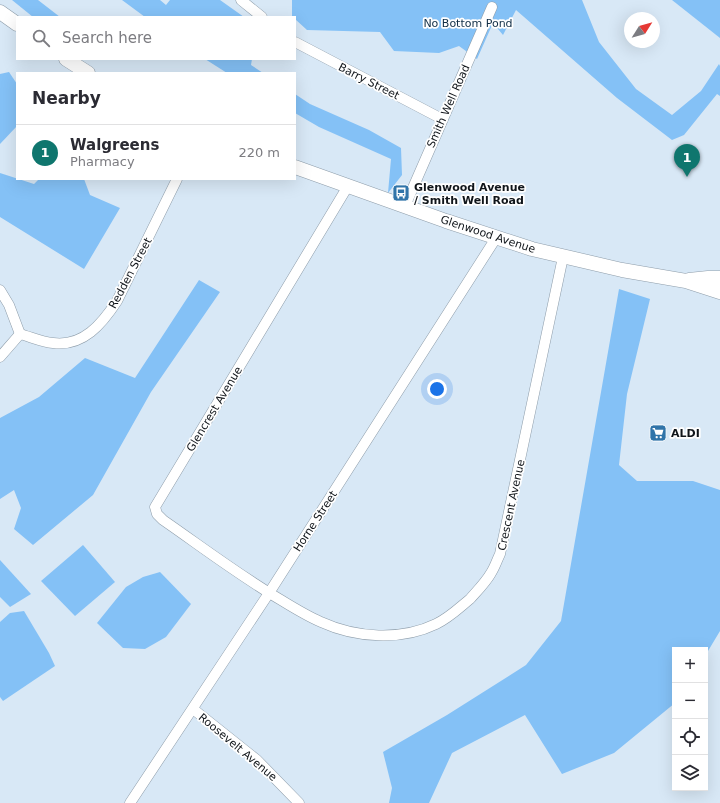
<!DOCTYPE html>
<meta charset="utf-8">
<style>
:root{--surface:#fff;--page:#f2f2f3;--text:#2b2b33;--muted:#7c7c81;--line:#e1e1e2;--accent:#0f766e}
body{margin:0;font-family:"DejaVu Sans",sans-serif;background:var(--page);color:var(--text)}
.controls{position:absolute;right:12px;bottom:12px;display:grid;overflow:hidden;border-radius:0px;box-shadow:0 4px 16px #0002}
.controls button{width:36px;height:36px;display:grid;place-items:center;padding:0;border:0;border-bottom:1px solid var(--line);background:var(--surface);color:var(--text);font:20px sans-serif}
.compass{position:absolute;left:624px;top:12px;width:36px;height:36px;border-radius:50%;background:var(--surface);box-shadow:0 4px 16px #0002;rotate:53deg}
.you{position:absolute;left:437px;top:389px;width:14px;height:14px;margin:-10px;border:3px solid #fff;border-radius:50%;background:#1a73e8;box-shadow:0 0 0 6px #1a73e833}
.badge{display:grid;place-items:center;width:26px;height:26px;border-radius:50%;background:var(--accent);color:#fff;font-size:13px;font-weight:700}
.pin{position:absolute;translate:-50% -33px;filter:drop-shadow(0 1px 2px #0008)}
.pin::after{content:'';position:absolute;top:21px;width:14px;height:12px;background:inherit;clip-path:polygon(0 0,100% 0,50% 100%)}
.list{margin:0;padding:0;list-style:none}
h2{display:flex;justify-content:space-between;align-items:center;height:52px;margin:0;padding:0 16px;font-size:17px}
h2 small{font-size:13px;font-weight:400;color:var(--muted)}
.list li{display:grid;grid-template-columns:26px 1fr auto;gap:12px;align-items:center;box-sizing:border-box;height:56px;padding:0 16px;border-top:1px solid var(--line)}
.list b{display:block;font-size:15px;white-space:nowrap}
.list p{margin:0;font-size:13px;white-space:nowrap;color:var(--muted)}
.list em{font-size:13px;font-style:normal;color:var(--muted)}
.icon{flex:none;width:22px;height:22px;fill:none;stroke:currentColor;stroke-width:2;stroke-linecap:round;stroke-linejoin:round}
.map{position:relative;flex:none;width:720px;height:803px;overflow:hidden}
.search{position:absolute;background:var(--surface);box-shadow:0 4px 16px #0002;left:16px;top:16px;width:280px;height:44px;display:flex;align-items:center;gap:10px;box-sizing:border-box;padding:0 14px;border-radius:0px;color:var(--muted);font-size:15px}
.panel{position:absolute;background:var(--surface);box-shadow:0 4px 16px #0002;left:16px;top:72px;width:280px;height:108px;border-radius:0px}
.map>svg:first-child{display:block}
.green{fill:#84c1f6}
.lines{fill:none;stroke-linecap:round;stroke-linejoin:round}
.street-casing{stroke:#8e9daa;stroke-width:11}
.secondary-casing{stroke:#8e9daa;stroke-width:15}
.street{stroke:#fff;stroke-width:10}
.secondary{stroke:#fff;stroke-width:14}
.labels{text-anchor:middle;stroke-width:3.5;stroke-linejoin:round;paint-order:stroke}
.park-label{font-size:11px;fill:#102e46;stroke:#fff}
.street-label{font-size:11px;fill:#10151a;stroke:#fff}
.poi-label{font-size:11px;font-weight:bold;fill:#10151a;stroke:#fff;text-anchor:start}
</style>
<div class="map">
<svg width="720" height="803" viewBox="0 0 720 803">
<rect width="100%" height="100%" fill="#d8e8f6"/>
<g class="green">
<path d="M 12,0 L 38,0 L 60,17 L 33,17 Z"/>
<path d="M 122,0 L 160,0 L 166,5 L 170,0 L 220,0 L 244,17 L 145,17 Z"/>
<path d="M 292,0 L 582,0 L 599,42 L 636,89 L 672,115 L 701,91 L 719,64 L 720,66 L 720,96 L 717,94 L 684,135 L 672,140 L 617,98 L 516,10 L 503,35 L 493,23 L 477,59 L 459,46 L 439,53 L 394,51 L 380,32 L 307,30 L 295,19 L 295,17 L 292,16 Z"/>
<path d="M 672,0 L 720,0 L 720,38 Z"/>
<path d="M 205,59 L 252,59 L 251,65 L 263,73 L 227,73 Z"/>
<path d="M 9,72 L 17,84 L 17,126 L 0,144 L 0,74 Z"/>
<path d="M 295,94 L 310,104 L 369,130 L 401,148 L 402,175 L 388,193 L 391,159 L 319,127 L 295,113 Z"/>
<path d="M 0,173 L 34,184 L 39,179 L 84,179 L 90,195 L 120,208 L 84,269 L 0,217 Z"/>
<path d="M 199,280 L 220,292 L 151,392 L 93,495 L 33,545 L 14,529 L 21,508 L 14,490 L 0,499 L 0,418 L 39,397 L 85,358 L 135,378 Z"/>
<path d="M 619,289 L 650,299 L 627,394 L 619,465 L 637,481 L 693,481 L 720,490 L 720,631 L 708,651 L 705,663 L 705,650 L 675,650 L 675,703 L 614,753 L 562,774 L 525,715 L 452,753 L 429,803 L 389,803 L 392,788 L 383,752 L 447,715 L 526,665 L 561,621 Z"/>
<path d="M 83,545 L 115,582 L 75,616 L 41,581 Z"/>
<path d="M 0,560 L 31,594 L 10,607 L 0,597 Z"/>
<path d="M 160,572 L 191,604 L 166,637 L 145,649 L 123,648 L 97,623 L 126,587 L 143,577 Z"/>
<path d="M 24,611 L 49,653 L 55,666 L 3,701 L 0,697 L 0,622 L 10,613 Z"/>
</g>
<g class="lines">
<g class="street-casing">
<g id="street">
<path d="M 241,0 L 262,17"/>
<path d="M 295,42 L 442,119"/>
<path d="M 348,186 L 155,507 L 157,514 L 163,520 C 202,547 240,576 281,600 C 294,608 307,616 321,622 C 356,638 401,641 436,624 C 449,618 459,608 470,599 C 477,591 486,582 491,573 C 495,567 497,560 500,554 L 563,257"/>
<path d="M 405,206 L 492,7"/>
<path d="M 0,290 L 9,305 L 20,334"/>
<path d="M 20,334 C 31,337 42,342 53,343 C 83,347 102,324 117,301 L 177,179"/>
<path d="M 0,357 L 20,334"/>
<path d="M 193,709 L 257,760 L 299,803"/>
<path d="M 130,803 L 269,593 L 496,238"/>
</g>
</g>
<g class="secondary-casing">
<g id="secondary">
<path d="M 0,12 L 17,24"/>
<path d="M 66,59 L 88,73"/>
<path d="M 295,167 L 446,221 L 532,249 L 622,270 L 686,281 L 720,292"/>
<path d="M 689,280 L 708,278 L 720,278"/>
</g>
</g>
<use href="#street" class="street"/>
<use href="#secondary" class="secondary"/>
</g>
<defs>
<g id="bus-square" transform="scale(0.9)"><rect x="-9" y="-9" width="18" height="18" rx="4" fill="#3074a9" stroke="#fff"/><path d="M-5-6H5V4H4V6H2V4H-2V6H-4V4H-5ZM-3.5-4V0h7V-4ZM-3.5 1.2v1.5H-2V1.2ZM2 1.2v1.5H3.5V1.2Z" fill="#fff"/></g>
<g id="supermarket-square" transform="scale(0.9)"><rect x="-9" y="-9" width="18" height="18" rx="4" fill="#3074a9" stroke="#fff"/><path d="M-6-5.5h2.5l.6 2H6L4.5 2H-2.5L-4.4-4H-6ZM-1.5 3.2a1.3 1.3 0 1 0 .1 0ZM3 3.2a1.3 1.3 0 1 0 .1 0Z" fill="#fff"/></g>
</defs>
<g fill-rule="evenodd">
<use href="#bus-square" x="401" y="193"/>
<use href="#supermarket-square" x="658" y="433"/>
</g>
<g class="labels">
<g class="park-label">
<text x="468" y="27">No Bottom Pond</text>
</g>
<g class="street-label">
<text transform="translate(369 81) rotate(27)" y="4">Barry Street</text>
<text transform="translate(448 106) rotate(-66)" y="4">Smith Well Road</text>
<text transform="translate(488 234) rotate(18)" y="4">Glenwood Avenue</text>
<text transform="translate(130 273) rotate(-62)" y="4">Redden Street</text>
<text transform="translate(214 409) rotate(-59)" y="4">Glencrest Avenue</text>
<text transform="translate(511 505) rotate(-78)" y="4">Crescent Avenue</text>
<text transform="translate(315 521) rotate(-57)" y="4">Horne Street</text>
<text transform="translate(238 747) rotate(40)" y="4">Roosevelt Avenue</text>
</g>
<g class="poi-label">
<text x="414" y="191">Glenwood Avenue<tspan x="414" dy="13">/ Smith Well Road</tspan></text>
<text x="671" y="437">ALDI</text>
</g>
</g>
</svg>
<div class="controls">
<button>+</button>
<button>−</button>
<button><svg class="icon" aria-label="locate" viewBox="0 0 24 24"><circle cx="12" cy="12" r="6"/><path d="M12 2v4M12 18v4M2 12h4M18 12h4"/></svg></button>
<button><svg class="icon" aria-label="layers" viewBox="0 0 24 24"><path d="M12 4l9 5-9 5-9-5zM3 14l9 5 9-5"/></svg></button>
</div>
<svg class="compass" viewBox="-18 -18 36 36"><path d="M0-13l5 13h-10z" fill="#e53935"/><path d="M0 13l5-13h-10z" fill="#7c7c81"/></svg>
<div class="you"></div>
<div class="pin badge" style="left:687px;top:177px">1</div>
<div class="search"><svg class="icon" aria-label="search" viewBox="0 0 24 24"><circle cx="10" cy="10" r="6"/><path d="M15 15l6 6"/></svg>Search here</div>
<section class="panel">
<h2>Nearby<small></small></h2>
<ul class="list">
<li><span class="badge">1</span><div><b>Walgreens</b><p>Pharmacy</p></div><em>220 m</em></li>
</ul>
</section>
</div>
